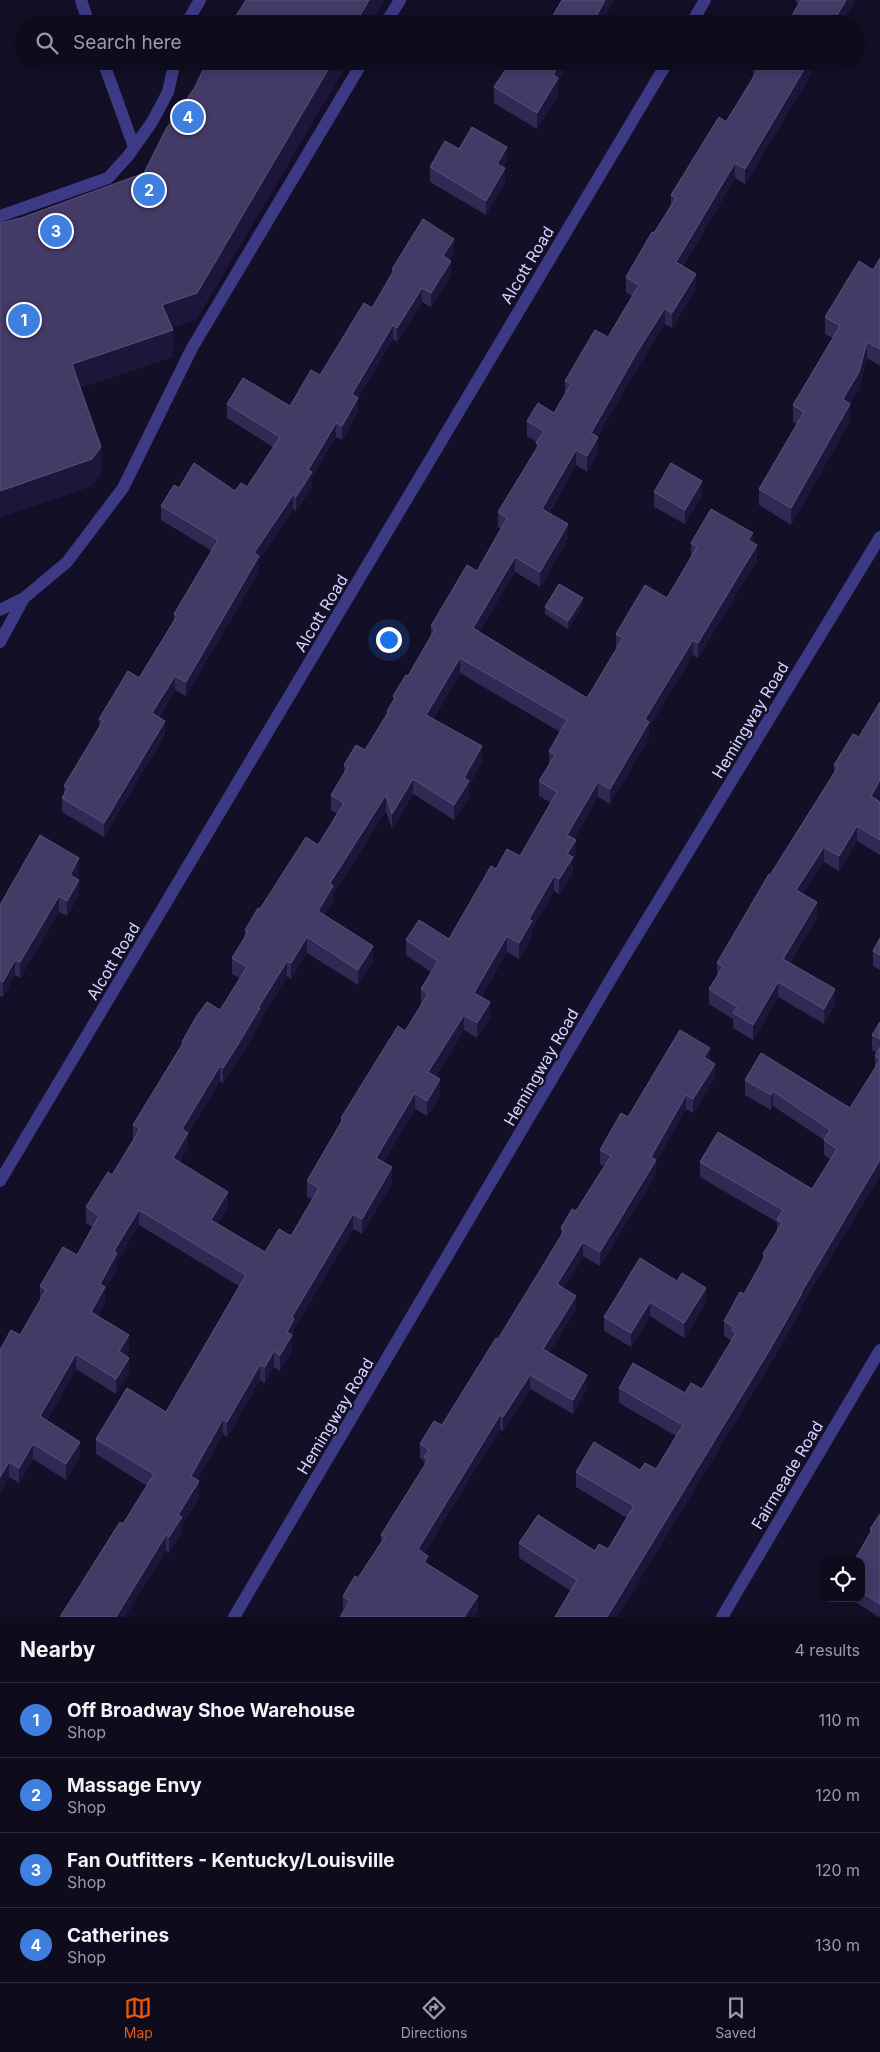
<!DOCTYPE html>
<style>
:root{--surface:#0e0b1c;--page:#171425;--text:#f1f3f6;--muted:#9b9ba3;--line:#2e2b3b;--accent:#ea580c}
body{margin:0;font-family:Inter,sans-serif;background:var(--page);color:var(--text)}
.controls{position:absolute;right:15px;bottom:15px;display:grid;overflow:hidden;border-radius:10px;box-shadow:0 2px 12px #0003}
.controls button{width:45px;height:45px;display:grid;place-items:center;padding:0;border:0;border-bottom:1px solid var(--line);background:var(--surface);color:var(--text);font:25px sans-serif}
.you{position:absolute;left:388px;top:639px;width:18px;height:18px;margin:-12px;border:4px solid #fff;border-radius:50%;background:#1a73e8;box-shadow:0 0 0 8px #1a73e833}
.badge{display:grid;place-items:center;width:32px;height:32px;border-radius:50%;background:var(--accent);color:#fff;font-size:16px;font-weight:700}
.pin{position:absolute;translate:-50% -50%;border:2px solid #fff;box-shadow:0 1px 5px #0006}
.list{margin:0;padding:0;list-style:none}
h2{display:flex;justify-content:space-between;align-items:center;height:65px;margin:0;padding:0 20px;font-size:21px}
h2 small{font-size:16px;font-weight:400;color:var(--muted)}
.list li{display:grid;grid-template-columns:32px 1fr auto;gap:15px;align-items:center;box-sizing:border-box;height:75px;padding:0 20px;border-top:1px solid var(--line)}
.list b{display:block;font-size:19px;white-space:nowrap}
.list p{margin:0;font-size:16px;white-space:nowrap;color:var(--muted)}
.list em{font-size:16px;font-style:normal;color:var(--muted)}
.icon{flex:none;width:28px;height:28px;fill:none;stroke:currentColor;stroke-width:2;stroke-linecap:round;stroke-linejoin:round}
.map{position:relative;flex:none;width:880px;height:1617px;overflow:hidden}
.search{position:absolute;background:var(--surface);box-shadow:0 2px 12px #0003;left:15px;right:15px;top:15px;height:55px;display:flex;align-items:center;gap:12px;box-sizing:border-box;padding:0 18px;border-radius:28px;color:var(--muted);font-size:19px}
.sheet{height:365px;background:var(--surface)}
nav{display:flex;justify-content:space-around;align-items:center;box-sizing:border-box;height:70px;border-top:1px solid var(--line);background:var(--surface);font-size:14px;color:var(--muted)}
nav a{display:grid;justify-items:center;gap:2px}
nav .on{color:var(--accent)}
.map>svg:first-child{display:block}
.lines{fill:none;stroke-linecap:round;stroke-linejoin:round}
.minor{stroke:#3d3a85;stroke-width:12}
.wall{fill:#312854;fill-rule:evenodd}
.shaded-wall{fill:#1d163a}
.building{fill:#433a66;stroke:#5a527e;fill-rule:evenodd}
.labels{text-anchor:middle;stroke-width:4.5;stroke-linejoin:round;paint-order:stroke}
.street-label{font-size:16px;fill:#d9d4ff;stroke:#130f26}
</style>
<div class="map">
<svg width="880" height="1617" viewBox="0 0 880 1617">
<rect width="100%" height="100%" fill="#130f26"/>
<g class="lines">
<g class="minor">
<path d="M 81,0 L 89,24"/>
<path d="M 186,24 L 200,0"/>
<path d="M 385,24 L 400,0"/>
<path d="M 691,24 L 705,0"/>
<path d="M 103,61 L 134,147"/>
<path d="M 0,216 L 108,178 L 128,156 L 152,122 L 168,92 L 175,61"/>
<path d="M 0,610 L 24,598"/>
<path d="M 0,642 L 24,598 L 67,562 L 123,488 L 192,348 L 363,61"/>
<path d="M 0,1181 L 668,61"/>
<path d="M 234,1617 L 615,972 L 880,537"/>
<path d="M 722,1617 L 880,1350"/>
</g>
</g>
<g class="wall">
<path d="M 796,0 L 855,0 L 841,24 L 787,24 L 799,4 L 796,2 Z"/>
<path d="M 755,61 L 819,61 L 745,184 L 735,178 L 683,266 L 696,289 L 672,328 L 665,324 L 636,370 L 597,437 L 598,453 L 587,472 L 576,465 L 549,513 L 568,539 L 540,587 L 515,572 L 479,632 L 587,698 L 616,650 L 616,634 L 667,598 L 691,558 L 691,543 L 753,542 L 757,560 L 698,658 L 693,655 L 649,727 L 649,738 L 610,804 L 598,797 L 574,839 L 576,855 L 573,860 L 573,872 L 559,894 L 554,891 L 532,929 L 532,937 L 519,959 L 507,952 L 481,997 L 490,1018 L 477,1038 L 464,1030 L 435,1077 L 440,1095 L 427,1116 L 415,1109 L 383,1162 L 392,1183 L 362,1234 L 353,1229 L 294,1329 L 294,1334 L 292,1338 L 292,1351 L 280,1371 L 274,1367 L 265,1383 L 260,1380 L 227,1437 L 223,1434 L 197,1480 L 199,1497 L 182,1524 L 182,1533 L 169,1553 L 123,1524 L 147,1486 L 96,1454 L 96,1439 L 166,1412 L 239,1286 L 139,1225 L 117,1261 L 117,1268 L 105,1290 L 105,1303 L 98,1316 L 129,1351 L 126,1356 L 129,1373 L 116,1394 L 76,1369 L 47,1420 L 80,1457 L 66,1480 L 33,1459 L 19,1483 L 9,1477 L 0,1492 L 0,1350 L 20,1335 L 40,1300 L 40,1286 L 77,1255 L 93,1227 L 86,1223 L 86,1207 L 112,1175 L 133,1140 L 133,1125 L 182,1045 L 182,1042 L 220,1010 L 240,978 L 232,974 L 232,958 L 245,937 L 245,930 L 260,909 L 318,845 L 337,814 L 331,810 L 331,795 L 344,773 L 344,765 L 365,750 L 387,713 L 387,711 L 393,701 L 393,696 L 408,676 L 431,636 L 431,626 L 477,571 L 501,529 L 498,527 L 498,512 L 536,448 L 537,442 L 527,436 L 527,421 L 554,413 L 565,393 L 565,381 L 608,337 L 632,296 L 626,292 L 626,277 L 654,233 L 671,205 L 671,195 L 726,122 L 753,78 L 753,64 ZM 460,673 L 560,732 L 549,751 L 549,765 L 539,781 L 539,796 L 551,803 L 520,856 L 496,869 L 449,939 L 406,940 L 406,955 L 431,972 L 421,989 L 421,1005 L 422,1005 L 405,1031 L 341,1118 L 341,1122 L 307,1181 L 307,1197 L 312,1199 L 291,1236 L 265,1252 L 218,1224 L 228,1207 L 179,1162 L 188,1148 L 188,1134 L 220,1081 L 223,1083 L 234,1067 L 260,1024 L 260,1021 L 287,976 L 291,979 L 307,953 L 358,985 L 373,962 L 324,915 L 333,901 L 333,894 L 386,811 L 392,829 L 413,794 L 454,820 L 469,797 L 469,785 L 482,762 L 433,719 Z"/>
<path d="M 558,83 L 558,95 L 537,129 L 494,103 L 494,87 Z"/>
<path d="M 459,149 L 507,161 L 503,167 L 505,183 L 486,215 L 430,182 L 430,167 Z"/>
<path d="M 454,253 L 449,260 L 451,275 L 431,307 L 422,302 L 397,342 L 393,339 L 358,398 L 358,412 L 342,440 L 336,437 L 312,477 L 312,487 L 296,511 L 293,509 L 259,560 L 259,571 L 186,696 L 175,690 L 159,717 L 165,735 L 104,837 L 62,812 L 62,798 L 64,794 L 64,786 L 99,727 L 99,719 L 139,678 L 174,621 L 174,614 L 212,551 L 161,520 L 161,506 L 179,488 L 235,491 L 247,487 L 273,447 L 227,418 L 227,404 L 290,406 L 320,375 L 372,308 L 392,274 L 392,269 Z"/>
<path d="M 880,258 L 880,366 L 867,358 L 859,389 L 850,404 L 850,421 L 791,525 L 759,505 L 759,489 L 797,424 L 793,422 L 793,405 L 833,338 L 825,334 L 825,317 L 873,270 Z"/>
<path d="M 654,492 L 702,495 L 685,524 L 654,507 Z"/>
<path d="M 583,606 L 568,629 L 545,614 L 545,607 Z"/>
<path d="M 880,702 L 880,795 L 877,800 L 880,802 L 880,855 L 857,841 L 839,871 L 824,862 L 803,894 L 817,917 L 790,963 L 835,1004 L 824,1024 L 778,997 L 753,1040 L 733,1028 L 733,1019 L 709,1004 L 709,989 L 717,976 L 717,963 L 834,772 L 834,765 L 859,737 Z"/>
<path d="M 79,874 L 77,878 L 79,895 L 67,916 L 59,912 L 20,978 L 15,975 L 3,997 L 0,996 L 0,905 Z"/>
<path d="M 880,938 L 880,970 L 873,966 L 873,951 Z"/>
<path d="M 880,1022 L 880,1175 L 802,1305 L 802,1308 L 769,1366 L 617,1617 L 555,1617 L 571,1591 L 519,1558 L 519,1543 L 538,1515 L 595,1551 L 599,1544 L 608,1549 L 627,1518 L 576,1487 L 576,1472 L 594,1442 L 640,1470 L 645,1463 L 656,1469 L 676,1436 L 619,1403 L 619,1388 L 633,1363 L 685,1393 L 691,1383 L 702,1389 L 732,1341 L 724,1336 L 724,1321 L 740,1292 L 744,1294 L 763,1260 L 763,1254 L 777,1231 L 777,1222 L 700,1177 L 700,1162 L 718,1132 L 812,1189 L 831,1160 L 824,1155 L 824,1140 L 773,1106 L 771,1110 L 745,1095 L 745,1080 L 761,1053 L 850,1108 L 875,1068 L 875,1056 L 877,1053 L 872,1050 L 872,1035 Z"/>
<path d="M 710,1061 L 715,1078 L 693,1113 L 686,1109 L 656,1162 L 656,1174 L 600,1266 L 583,1256 L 563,1288 L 576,1310 L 549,1352 L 587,1389 L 573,1414 L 530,1389 L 503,1431 L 500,1429 L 424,1553 L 428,1565 L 478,1610 L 474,1617 L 340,1617 L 344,1611 L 343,1610 L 343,1596 L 358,1578 L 381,1542 L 381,1535 L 424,1466 L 424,1461 L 420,1458 L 420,1444 L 442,1425 L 498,1339 L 561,1237 L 561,1228 L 576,1211 L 604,1166 L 600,1164 L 600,1150 L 628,1117 Z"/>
<path d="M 677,1281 L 706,1303 L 684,1338 L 650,1316 L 631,1347 L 604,1331 L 604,1317 Z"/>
<path d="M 880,1514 L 880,1617 L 879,1617 L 849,1598 L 861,1598 L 861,1561 L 870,1534 L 870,1529 Z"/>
</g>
<g class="shaded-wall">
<path d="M 369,0 L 385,0 L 371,24 L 355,24 Z"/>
<path d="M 605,0 L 614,0 L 601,24 L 592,24 Z"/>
<path d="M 846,0 L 855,0 L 841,24 L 832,24 Z"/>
<path d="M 333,61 L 349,61 L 197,319 L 162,332 L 162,305 Z"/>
<path d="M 561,61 L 571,61 L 558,83 L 558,95 L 537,129 L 537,113 L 553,75 Z"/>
<path d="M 809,61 L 819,61 L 745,184 L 745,169 Z"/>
<path d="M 507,147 L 507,161 L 497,178 L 497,164 Z"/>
<path d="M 735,163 L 735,178 L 676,277 L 676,262 Z"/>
<path d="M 505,168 L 505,183 L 486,215 L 486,201 Z"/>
<path d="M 454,239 L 454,253 L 443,270 L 443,256 Z"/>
<path d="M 451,261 L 451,275 L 431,307 L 431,293 Z"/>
<path d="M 696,274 L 696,289 L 672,328 L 672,313 Z"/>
<path d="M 422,288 L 422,302 L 397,342 L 397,328 Z"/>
<path d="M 665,308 L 665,324 L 636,370 L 591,449 L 591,433 L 636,354 Z"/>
<path d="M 393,325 L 393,339 L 352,408 L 352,394 Z"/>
<path d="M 173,330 L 173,357 L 72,391 L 72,364 Z"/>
<path d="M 867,342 L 867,358 L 859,389 L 850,404 L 850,421 L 791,525 L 791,508 L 843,399 Z"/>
<path d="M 358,398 L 358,412 L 342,440 L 342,426 Z"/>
<path d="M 336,423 L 336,437 L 312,477 L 312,487 L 296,511 L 296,497 L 308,470 Z"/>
<path d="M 598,437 L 598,453 L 587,472 L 587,456 Z"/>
<path d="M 101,447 L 101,473 L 92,486 L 0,518 L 0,491 Z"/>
<path d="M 576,450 L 576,465 L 542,524 L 542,509 Z"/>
<path d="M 702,481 L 702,495 L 685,524 L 685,510 Z"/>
<path d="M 293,495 L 293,509 L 259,560 L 259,571 L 186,696 L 186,682 L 254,553 Z"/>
<path d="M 568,524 L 568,539 L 540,587 L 540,572 Z"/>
<path d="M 753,533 L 753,548 L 748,540 Z"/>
<path d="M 757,545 L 757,560 L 698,658 L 698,643 Z"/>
<path d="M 515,557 L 515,572 L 473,644 L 473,628 Z"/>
<path d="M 583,598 L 583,606 L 568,629 L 568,621 Z"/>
<path d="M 693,640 L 693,655 L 649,727 L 649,738 L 610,804 L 610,789 L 645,719 Z"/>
<path d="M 460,658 L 460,673 L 426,730 L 426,715 Z"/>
<path d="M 175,676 L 175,690 L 152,727 L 152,713 Z"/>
<path d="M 165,721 L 165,735 L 104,837 L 104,823 Z"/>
<path d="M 482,746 L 482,762 L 469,785 L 469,797 L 454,820 L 454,805 L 464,778 Z"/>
<path d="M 413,779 L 413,794 L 392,829 L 392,814 Z"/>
<path d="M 880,780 L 880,795 L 871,811 L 871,796 Z"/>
<path d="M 598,782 L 598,797 L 567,851 L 567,835 Z"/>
<path d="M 386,795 L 386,811 L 333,894 L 333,901 L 318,927 L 318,911 L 330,883 Z"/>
<path d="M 857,826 L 857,841 L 839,871 L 839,856 Z"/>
<path d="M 576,840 L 576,855 L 573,860 L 573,872 L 559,894 L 559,879 L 567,854 Z"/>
<path d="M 824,847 L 824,862 L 796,905 L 796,890 Z"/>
<path d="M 79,858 L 79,874 L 70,890 L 70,875 Z"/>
<path d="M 554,876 L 554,891 L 532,929 L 532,937 L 519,959 L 519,943 L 529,919 Z"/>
<path d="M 79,880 L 79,895 L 67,916 L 67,901 Z"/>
<path d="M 59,896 L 59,912 L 20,978 L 20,962 Z"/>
<path d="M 817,902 L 817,917 L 783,974 L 783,959 Z"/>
<path d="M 507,936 L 507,952 L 474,1008 L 474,993 Z"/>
<path d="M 307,937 L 307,953 L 291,979 L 291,963 Z"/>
<path d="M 373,946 L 373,962 L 358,985 L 358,970 Z"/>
<path d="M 15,960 L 15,975 L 3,997 L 3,982 Z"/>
<path d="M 287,961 L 287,976 L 260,1021 L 260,1024 L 234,1067 L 223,1083 L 223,1068 Z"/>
<path d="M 778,982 L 778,997 L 753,1040 L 753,1025 Z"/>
<path d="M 835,989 L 835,1004 L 824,1024 L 824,1009 Z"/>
<path d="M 490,1002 L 490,1018 L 477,1038 L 477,1023 Z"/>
<path d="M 464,1015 L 464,1030 L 428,1088 L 428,1072 Z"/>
<path d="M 710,1048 L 710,1062 L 704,1057 Z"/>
<path d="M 715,1064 L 715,1078 L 693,1113 L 693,1099 Z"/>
<path d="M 220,1066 L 220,1081 L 188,1134 L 188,1148 L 173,1174 L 173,1158 L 182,1129 Z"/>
<path d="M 440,1079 L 440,1095 L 427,1116 L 427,1101 Z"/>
<path d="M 773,1091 L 773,1106 L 771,1110 L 771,1095 Z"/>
<path d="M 415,1093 L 415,1109 L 376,1173 L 376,1158 Z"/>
<path d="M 686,1095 L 686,1109 L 656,1162 L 656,1174 L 600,1266 L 600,1252 L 651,1157 Z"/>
<path d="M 880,1160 L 880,1175 L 802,1305 L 802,1308 L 769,1366 L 617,1617 L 607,1617 Z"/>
<path d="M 392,1167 L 392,1183 L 362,1234 L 362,1219 Z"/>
<path d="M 228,1192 L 228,1207 L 211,1235 L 211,1220 Z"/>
<path d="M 139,1210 L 139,1225 L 117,1261 L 117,1268 L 105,1290 L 105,1303 L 91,1327 L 91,1312 L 100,1284 L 114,1251 Z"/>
<path d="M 353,1214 L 353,1229 L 294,1329 L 294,1334 L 292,1338 L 292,1351 L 280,1371 L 280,1355 L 287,1332 L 292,1317 Z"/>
<path d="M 583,1242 L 583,1256 L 557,1298 L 557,1284 Z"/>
<path d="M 706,1288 L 706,1303 L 684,1338 L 684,1323 Z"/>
<path d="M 576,1296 L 576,1310 L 543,1363 L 543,1349 Z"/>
<path d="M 650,1302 L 650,1316 L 631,1347 L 631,1333 Z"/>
<path d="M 129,1335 L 129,1351 L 119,1367 L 119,1351 Z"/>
<path d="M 274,1351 L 274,1367 L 265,1383 L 265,1367 Z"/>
<path d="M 76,1354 L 76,1369 L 40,1432 L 40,1416 Z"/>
<path d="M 129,1358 L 129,1373 L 116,1394 L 116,1379 Z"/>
<path d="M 260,1365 L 260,1380 L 227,1437 L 227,1422 Z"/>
<path d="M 530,1375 L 530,1389 L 503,1431 L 503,1417 Z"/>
<path d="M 587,1375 L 587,1389 L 573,1414 L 573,1400 Z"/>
<path d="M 500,1415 L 500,1429 L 418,1563 L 418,1549 Z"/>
<path d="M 223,1419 L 223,1434 L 191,1492 L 191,1476 Z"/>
<path d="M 80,1442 L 80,1457 L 66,1480 L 66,1464 Z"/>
<path d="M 33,1444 L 33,1459 L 19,1483 L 19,1468 Z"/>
<path d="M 9,1462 L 9,1477 L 0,1492 L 0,1477 Z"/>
<path d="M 199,1481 L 199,1497 L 182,1524 L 182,1533 L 169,1553 L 169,1537 L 178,1515 Z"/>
<path d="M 166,1535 L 166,1551 L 125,1617 L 116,1617 Z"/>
<path d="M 428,1556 L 428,1570 L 424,1562 Z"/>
<path d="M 478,1596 L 478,1610 L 474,1617 L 464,1617 Z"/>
</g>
<g class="building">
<path d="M 246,0 L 369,0 L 355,24 L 231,24 Z"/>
<path d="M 562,0 L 605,0 L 592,24 L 548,24 Z"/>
<path d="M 801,0 L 846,0 L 832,24 L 787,24 Z"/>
<path d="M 207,61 L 333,61 L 197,293 L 162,305 L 173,330 L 72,364 L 101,447 L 92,459 L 0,491 L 0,223 L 21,218 L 144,173 L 166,129 L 195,87 Z"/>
<path d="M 511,61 L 561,61 L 553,75 L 558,78 L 537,113 L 494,87 Z"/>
<path d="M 755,61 L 809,61 L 745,169 L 735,163 L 676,262 L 696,274 L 672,313 L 665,308 L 636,354 L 591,433 L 598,437 L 587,456 L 576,450 L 542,509 L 568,524 L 540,572 L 515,557 L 473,628 L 587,698 L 623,638 L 616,634 L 645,585 L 667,598 L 697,547 L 691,543 L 711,509 L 753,533 L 748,540 L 757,545 L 698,643 L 693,640 L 645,719 L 649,722 L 610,789 L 598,782 L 567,835 L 576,840 L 567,854 L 573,857 L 559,879 L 554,876 L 529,919 L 532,921 L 519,943 L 507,936 L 474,993 L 490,1002 L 477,1023 L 464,1015 L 428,1072 L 440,1079 L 427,1101 L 415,1093 L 376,1158 L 392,1167 L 362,1219 L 353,1214 L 292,1317 L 294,1319 L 287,1332 L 292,1335 L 280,1355 L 274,1351 L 265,1367 L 260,1365 L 227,1422 L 223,1419 L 191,1476 L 199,1481 L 178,1515 L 182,1517 L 169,1537 L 166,1535 L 116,1617 L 60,1617 L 120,1522 L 123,1524 L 154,1474 L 96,1439 L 127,1388 L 166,1412 L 246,1275 L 139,1210 L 114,1251 L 117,1253 L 100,1284 L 105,1287 L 91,1312 L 129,1335 L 119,1351 L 129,1358 L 116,1379 L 76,1354 L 40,1416 L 80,1442 L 66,1464 L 33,1444 L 19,1468 L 9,1462 L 0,1477 L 0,1350 L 11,1330 L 20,1335 L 46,1290 L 40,1286 L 63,1247 L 77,1255 L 99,1216 L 86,1207 L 108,1172 L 112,1175 L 140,1129 L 133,1125 L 183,1043 L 182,1042 L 196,1017 L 207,1002 L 220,1010 L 247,967 L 232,958 L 248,932 L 245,930 L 258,908 L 260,909 L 306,837 L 318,845 L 344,803 L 331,795 L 348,767 L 344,765 L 356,745 L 365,750 L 389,711 L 387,711 L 395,698 L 393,696 L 406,675 L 408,676 L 435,629 L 431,626 L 467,565 L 477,571 L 507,518 L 498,512 L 539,445 L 536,443 L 544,431 L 527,421 L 538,403 L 554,413 L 571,384 L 565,381 L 595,330 L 608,337 L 639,285 L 626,277 L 652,232 L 654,233 L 676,198 L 671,195 L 719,117 L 726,122 L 759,68 L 753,64 ZM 460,658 L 567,720 L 549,751 L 555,755 L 539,781 L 557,792 L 520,856 L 507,849 L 496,869 L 491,866 L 449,939 L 419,920 L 406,940 L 438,961 L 421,989 L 428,994 L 405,1031 L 398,1026 L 341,1118 L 343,1119 L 307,1181 L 319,1188 L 291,1236 L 279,1229 L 265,1252 L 211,1220 L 228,1192 L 173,1158 L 188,1133 L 182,1129 L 220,1066 L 223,1068 L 234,1051 L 260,1008 L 258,1008 L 287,961 L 291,963 L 307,937 L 358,970 L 373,946 L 318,911 L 333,886 L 330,883 L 386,795 L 392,814 L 413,779 L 454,805 L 469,781 L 464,778 L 482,746 L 426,715 Z"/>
<path d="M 472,127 L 507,147 L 497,164 L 505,168 L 486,201 L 430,167 L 445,141 L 459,149 Z"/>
<path d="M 423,219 L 454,239 L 443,256 L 451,261 L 431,293 L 422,288 L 397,328 L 393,325 L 352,394 L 358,398 L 342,426 L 336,423 L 308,470 L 312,472 L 296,497 L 293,495 L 254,553 L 259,556 L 186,682 L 175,676 L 152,713 L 165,721 L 104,823 L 62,798 L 68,788 L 64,786 L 103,721 L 99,719 L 128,671 L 139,678 L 177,616 L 174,614 L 218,540 L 161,506 L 174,485 L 179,488 L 194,463 L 235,491 L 241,483 L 247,487 L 280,437 L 227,404 L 243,378 L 290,406 L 311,370 L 320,375 L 364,303 L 372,308 L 394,270 L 392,269 Z"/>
<path d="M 880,258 L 880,349 L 867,342 L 859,372 L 843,399 L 850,404 L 791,508 L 759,489 L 804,412 L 793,405 L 840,326 L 825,317 L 859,261 L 873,270 Z"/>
<path d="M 671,463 L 702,481 L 685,510 L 654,492 Z"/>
<path d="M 559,584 L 583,598 L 568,621 L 545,607 Z"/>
<path d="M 880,702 L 880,780 L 871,796 L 880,802 L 880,840 L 857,826 L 839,856 L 824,847 L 796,890 L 817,902 L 783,959 L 835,989 L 824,1009 L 778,982 L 753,1025 L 733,1013 L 737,1007 L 709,989 L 723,967 L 717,963 L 769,874 L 770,875 L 838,767 L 834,765 L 853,734 L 859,737 Z"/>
<path d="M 40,835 L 79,858 L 70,875 L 79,880 L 67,901 L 59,896 L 20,962 L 15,960 L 3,982 L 0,980 L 0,905 Z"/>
<path d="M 880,938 L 880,955 L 873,951 Z"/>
<path d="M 880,1022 L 880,1039 L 872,1035 Z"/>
<path d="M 680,1030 L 710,1048 L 704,1057 L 715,1064 L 693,1099 L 686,1095 L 651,1157 L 656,1160 L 600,1252 L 583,1242 L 557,1284 L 576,1296 L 543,1349 L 587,1375 L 573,1400 L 530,1375 L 503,1417 L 500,1415 L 418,1549 L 428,1556 L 424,1562 L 478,1596 L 464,1617 L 340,1617 L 350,1601 L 343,1596 L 355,1576 L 358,1578 L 385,1537 L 381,1535 L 428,1460 L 424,1457 L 429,1450 L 420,1444 L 434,1421 L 442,1425 L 496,1338 L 498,1339 L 564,1231 L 561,1228 L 572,1209 L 576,1211 L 611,1156 L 600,1150 L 621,1113 L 628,1117 Z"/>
<path d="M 880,1047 L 880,1160 L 801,1293 L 802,1293 L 769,1351 L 607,1617 L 555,1617 L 577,1580 L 519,1543 L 538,1515 L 595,1551 L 599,1544 L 608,1549 L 634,1506 L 576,1472 L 594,1442 L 640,1470 L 645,1463 L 656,1469 L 683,1425 L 619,1388 L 633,1363 L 685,1393 L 691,1383 L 702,1389 L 736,1333 L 732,1330 L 734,1327 L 724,1321 L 740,1292 L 744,1294 L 765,1256 L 763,1254 L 782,1223 L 777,1220 L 783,1210 L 700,1162 L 718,1132 L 812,1189 L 837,1149 L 824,1140 L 830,1130 L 773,1091 L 771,1095 L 745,1080 L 761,1053 L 850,1108 L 880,1060 L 875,1056 Z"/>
<path d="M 640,1258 L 677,1281 L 682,1273 L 706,1288 L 684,1323 L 650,1302 L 631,1333 L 604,1317 Z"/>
<path d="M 880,1514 L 880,1604 L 861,1592 L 861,1561 L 854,1561 L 872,1530 L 870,1529 Z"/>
</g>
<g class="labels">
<g class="street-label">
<text transform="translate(527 265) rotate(-59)" y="6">Alcott Road</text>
<text transform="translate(321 613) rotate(-59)" y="6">Alcott Road</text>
<text transform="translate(750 720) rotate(-59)" y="6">Hemingway Road</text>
<text transform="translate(113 961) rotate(-59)" y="6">Alcott Road</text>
<text transform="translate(541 1067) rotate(-60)" y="6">Hemingway Road</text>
<text transform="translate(335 1416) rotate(-59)" y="6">Hemingway Road</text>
<text transform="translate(787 1475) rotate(-59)" y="6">Fairmeade Road</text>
</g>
</g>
</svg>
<div class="controls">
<button><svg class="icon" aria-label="locate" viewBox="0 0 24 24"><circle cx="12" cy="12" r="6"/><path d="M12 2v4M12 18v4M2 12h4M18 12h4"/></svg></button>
</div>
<div class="you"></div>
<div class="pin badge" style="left:24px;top:320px;background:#3f7fe0">1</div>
<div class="pin badge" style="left:149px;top:190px;background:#3f7fe0">2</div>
<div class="pin badge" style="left:56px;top:231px;background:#3f7fe0">3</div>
<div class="pin badge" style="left:188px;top:117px;background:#3f7fe0">4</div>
<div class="search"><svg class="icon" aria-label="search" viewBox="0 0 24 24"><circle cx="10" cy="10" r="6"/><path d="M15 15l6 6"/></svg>Search here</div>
</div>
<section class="sheet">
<h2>Nearby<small>4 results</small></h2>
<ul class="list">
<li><span class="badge" style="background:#3f7fe0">1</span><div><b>Off Broadway Shoe Warehouse</b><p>Shop</p></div><em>110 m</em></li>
<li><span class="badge" style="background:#3f7fe0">2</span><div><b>Massage Envy</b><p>Shop</p></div><em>120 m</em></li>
<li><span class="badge" style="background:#3f7fe0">3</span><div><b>Fan Outfitters - Kentucky/Louisville</b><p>Shop</p></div><em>120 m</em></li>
<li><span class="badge" style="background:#3f7fe0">4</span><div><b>Catherines</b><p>Shop</p></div><em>130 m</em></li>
</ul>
</section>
<nav>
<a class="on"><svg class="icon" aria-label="map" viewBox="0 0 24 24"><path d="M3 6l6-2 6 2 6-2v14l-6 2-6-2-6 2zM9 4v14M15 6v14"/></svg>Map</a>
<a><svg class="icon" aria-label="directions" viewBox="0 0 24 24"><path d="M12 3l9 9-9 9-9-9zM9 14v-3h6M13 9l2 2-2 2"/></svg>Directions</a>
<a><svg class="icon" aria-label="saved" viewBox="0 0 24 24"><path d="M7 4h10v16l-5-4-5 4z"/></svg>Saved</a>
</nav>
